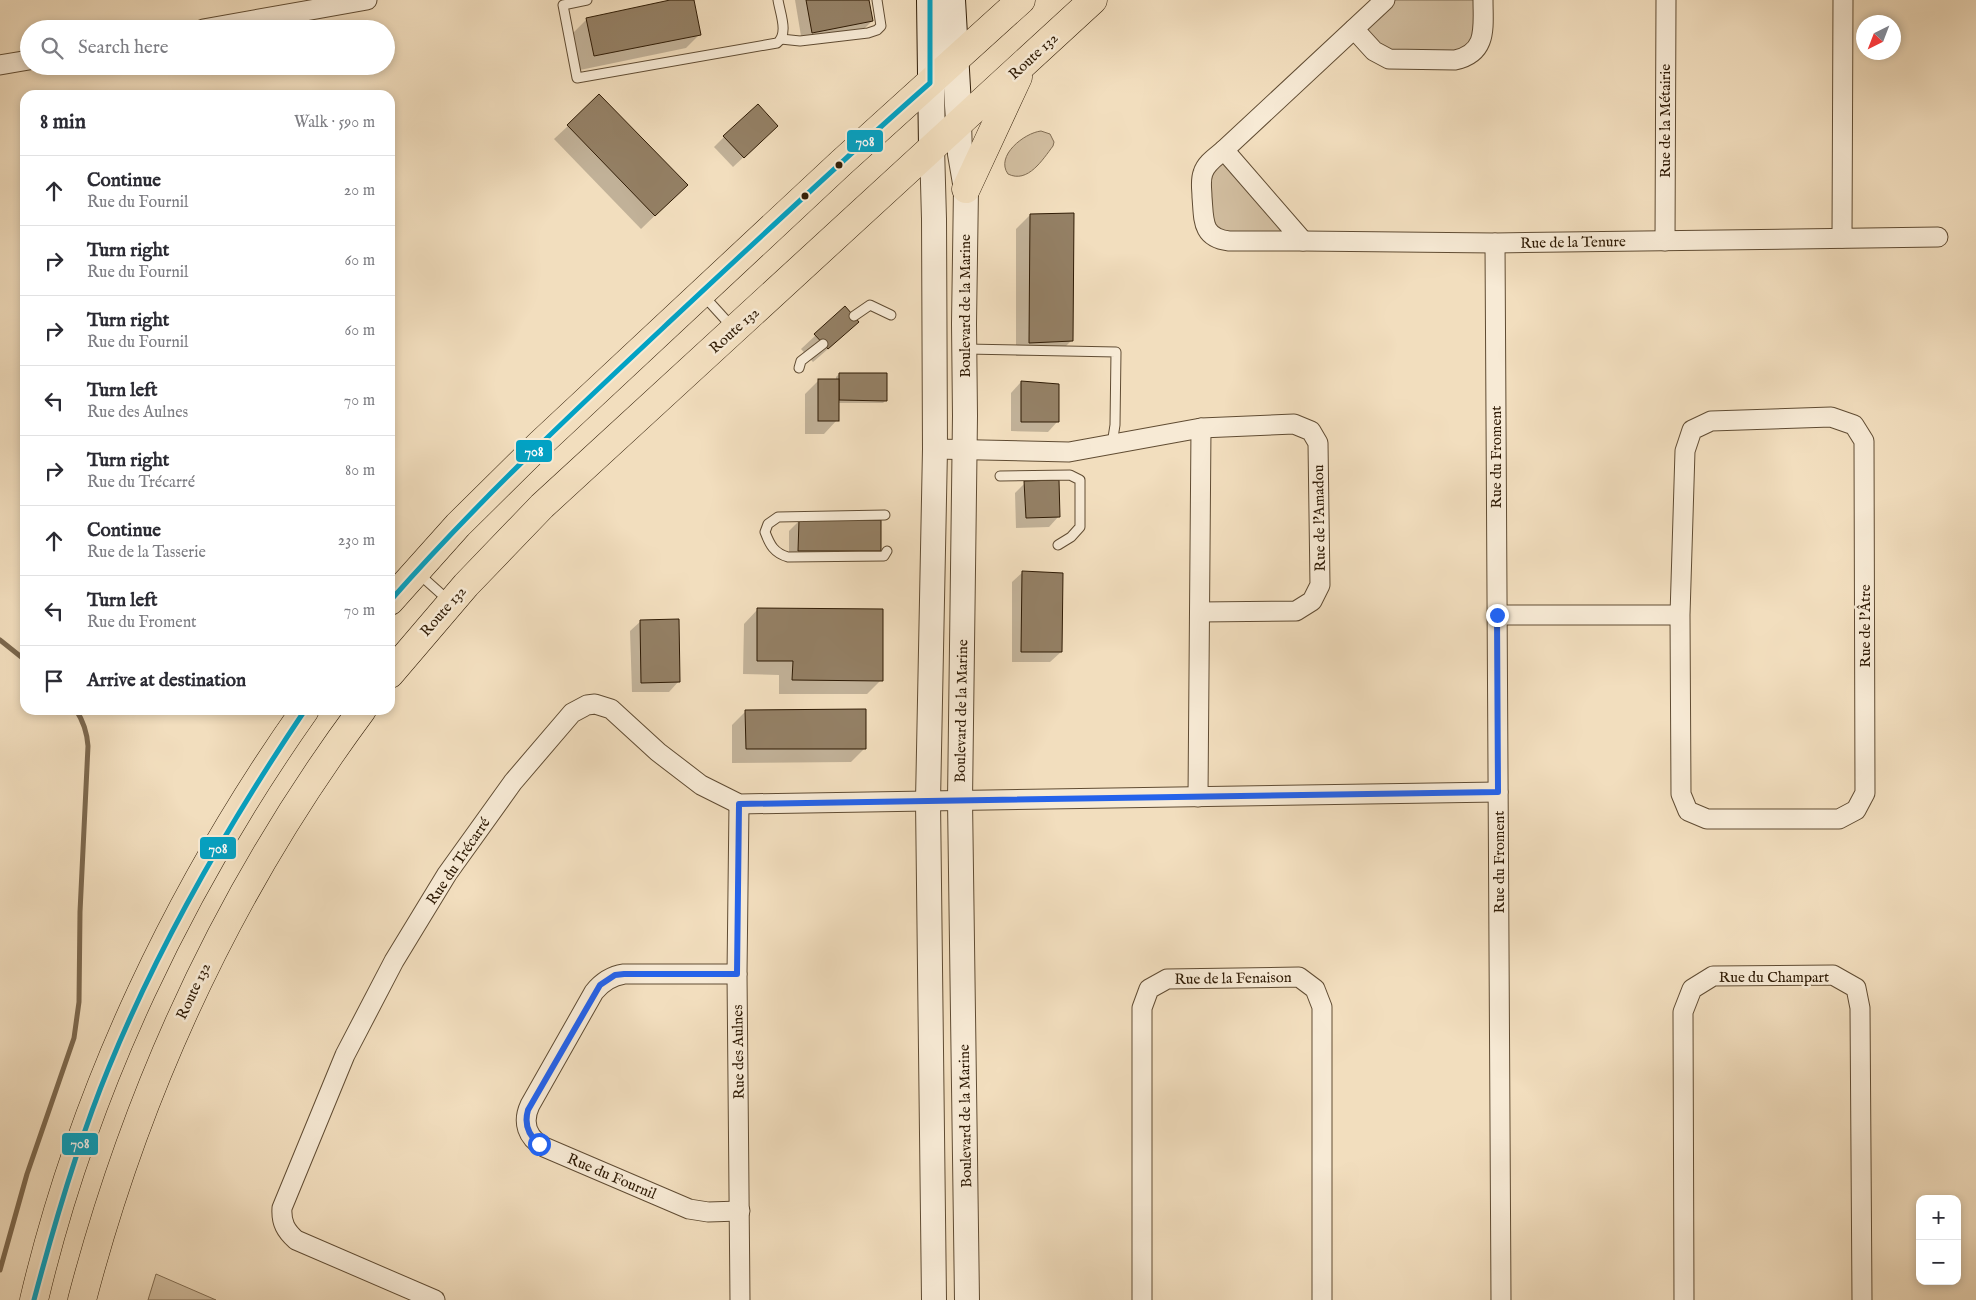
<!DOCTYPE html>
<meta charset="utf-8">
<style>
:root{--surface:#fff;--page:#f2f2f3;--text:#2b2b33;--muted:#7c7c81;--line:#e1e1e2}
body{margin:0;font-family:"IM FELL English",serif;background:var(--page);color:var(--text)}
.controls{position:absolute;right:15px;bottom:15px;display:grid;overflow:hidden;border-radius:10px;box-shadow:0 2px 8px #0003}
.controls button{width:45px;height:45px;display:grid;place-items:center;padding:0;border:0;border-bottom:1px solid var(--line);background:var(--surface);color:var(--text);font:25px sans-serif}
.compass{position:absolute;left:1856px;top:15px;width:45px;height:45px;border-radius:50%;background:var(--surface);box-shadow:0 2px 8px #0003;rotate:222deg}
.stop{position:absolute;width:15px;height:15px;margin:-11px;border:4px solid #2563eb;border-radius:50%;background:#fff}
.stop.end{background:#2563eb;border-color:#fff;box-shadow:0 1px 5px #0008}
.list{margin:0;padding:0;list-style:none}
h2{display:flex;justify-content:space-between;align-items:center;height:65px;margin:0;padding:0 20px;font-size:21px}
h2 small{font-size:16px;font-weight:400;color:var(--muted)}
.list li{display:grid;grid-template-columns:32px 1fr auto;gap:15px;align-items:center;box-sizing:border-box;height:70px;padding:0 20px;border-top:1px solid var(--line)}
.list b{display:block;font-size:19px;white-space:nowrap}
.list p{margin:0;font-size:16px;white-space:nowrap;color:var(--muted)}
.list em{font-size:16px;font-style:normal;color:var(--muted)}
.icon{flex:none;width:28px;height:28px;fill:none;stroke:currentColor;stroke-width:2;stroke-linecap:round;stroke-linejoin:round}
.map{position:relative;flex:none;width:1976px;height:1300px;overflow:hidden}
.search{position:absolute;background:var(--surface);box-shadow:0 2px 8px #0003;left:20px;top:20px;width:375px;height:55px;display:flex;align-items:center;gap:12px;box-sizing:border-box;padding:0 18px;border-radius:28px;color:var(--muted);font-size:19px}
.panel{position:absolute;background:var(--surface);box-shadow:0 2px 8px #0003;left:20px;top:90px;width:375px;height:625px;border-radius:15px}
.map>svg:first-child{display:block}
.green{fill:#d1bd9f;stroke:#806c52}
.shadow{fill:#0003}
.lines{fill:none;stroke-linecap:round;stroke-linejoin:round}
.stream{stroke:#7c684e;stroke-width:5}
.building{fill:#948065;stroke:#2f1b05}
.service-casing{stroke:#604c33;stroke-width:11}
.minor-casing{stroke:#604c33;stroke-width:21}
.tertiary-casing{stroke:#604c33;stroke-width:26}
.secondary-casing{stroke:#2f1b05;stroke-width:28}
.trunk-casing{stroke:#2f1b05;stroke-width:29}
.service{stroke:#f7ead5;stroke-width:9}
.minor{stroke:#f7ead5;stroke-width:19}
.tertiary{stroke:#f7ead5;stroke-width:24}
.secondary{stroke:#f7ead5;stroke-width:26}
.trunk{stroke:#f2debe;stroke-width:28}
.bus-1-casing{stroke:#f7ead5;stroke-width:9}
.bus-1{stroke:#02a2c4;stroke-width:5}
.route{stroke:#2563eb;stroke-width:6}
.bus-dot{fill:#2f1b05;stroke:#f7ead5;stroke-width:2}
.labels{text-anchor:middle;stroke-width:5;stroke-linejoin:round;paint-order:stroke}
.street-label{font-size:15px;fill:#2f1b05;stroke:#f7ead5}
.line-badge{stroke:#f7ead5;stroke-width:2}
.badge-label{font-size:14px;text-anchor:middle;font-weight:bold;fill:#fff}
</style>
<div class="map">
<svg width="1976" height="1300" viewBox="0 0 1976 1300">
<rect width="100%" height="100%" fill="#f2debe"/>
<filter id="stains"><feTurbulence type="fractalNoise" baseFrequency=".004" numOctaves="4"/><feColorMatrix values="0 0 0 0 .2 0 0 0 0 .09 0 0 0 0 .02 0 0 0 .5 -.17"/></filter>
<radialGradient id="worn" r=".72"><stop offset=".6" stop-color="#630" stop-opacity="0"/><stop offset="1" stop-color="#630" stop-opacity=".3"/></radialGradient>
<g class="green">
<path d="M 1385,0 L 1483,0 L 1472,54 L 1389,59 L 1354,29 Z"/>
<path d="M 1041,131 L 1050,134 L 1054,142 L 1053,146 C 1043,159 1028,184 1008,174 C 995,156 1024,133 1041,131 Z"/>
<path d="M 1224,150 L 1303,241 L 1215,238 L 1206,167 Z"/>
<path d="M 156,1274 L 216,1300 L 148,1300 Z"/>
</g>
<g class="shadow">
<path d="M 676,0 L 693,0 L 700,34 L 686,48 L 580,70 L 573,33 L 587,19 Z"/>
<path d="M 795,0 L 868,0 L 872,21 L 862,31 L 802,42 Z"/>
<path d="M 568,126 L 672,199 L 641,229 L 554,139 Z"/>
<path d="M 766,136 L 733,167 L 714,147 L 724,137 Z"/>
<path d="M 1030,215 L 1072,340 L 1058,354 L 1016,356 L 1016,229 Z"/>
<path d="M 845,308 L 843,336 L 813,362 L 801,349 Z"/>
<path d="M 839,374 L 886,400 L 883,403 L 838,403 L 837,420 L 824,434 L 805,434 L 805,394 L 819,380 L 836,381 L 836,377 Z"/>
<path d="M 1021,382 L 1058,421 L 1048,432 L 1011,431 L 1011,393 Z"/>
<path d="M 1025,483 L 1059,516 L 1049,527 L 1016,528 L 1015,493 Z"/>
<path d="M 799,521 L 879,550 L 869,561 L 789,561 L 789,531 Z"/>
<path d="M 1023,572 L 1061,652 L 1050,662 L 1012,662 L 1012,582 Z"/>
<path d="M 757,610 L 881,680 L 867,694 L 779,694 L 779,675 L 743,674 L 744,624 Z"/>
<path d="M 641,621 L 679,681 L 669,692 L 632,692 L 630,631 Z"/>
<path d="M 746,711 L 865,748 L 851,762 L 732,763 L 732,725 Z"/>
</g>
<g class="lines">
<g class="stream">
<path d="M 0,640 L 25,660"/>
<path d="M 0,1270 L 27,1174 L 74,1038 L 79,1002 L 80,912 L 88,746 C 87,732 84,722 76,710"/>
</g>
</g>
<g class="building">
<path d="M 670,0 L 694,0 L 701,35 L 594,56 L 586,18 Z"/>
<path d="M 806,0 L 869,0 L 873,21 L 812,33 Z"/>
<path d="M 599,94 L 688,185 L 655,216 L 567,125 Z"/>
<path d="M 758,104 L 778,126 L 744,158 L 723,136 Z"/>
<path d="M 1074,213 L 1073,341 L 1029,343 L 1030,214 Z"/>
<path d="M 845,306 L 859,322 L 828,349 L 814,334 Z"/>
<path d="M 839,373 L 887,373 L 887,401 L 839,400 Z"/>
<rect x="818" y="379" width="21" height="42"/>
<path d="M 1021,381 L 1059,384 L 1059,422 L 1021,422 Z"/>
<path d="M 1059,480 L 1060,517 L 1026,518 L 1024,481 Z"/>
<path d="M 799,520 L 881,520 L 881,551 L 798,551 Z"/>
<path d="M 1022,571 L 1063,573 L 1062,652 L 1021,652 Z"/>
<path d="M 757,608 L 883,609 L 883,681 L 792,680 L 793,661 L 757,661 Z"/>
<path d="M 679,619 L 680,682 L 641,683 L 640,620 Z"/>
<path d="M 866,709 L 866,749 L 746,749 L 745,710 Z"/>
</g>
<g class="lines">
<g class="service-casing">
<g id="service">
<path d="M 587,0 L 563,5 L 577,78 L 777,43 C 789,34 780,13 778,0"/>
<path d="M 781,39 L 800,41 L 868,33 L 877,30 L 881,26 L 877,0"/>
<path d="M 703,295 L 733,328"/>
<path d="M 854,316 L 870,305 L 891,315"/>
<path d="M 966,349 L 1116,352 L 1115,425 L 1112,444"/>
<path d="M 799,368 L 801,361 L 823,344"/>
<path d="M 1000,476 L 1070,475 L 1080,480 L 1080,527 L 1071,537 L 1058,545"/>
<path d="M 885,515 L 778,517 L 768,524 L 765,532 C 770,545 774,553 788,557 L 884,556 L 887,551"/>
<path d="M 419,574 L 448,600"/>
</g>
</g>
<g class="minor-casing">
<g id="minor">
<path d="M 203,29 L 367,0"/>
<path d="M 1354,29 L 1374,51 L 1389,59 L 1455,60 C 1488,53 1483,27 1483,0"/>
<path d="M 0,65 L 29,60"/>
<path d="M 1224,150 L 1303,241 L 1229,241 C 1201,238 1204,219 1202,197 C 1202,189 1200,181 1203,173 C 1206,163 1216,157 1224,150 Z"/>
<path d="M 1224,150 L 1385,0"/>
<path d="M 1842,238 L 1843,0"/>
<path d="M 1303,241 L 1495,243 L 1938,237"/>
<path d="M 1665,241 L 1666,0"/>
<path d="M 1495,243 L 1501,1300"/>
<path d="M 935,449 L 1069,452 L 1201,428 L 1294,424 L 1311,431 L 1318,443 L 1320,585 L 1312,601 L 1296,611 L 1200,612"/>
<path d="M 1497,615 L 1680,615 L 1681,794 L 1688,811 L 1707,819 L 1839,819 L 1856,810 L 1865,793 L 1864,441 L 1854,425 L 1831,417 L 1711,421 L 1692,430 L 1685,451 L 1680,615"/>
<path d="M 1198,797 L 1201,428"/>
<path d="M 739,804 L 737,974 L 740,1300"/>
<path d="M 737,974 L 624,974 C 611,976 602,982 594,992 L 530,1105 C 522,1122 527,1138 544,1147 L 689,1209 L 708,1212 L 740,1211"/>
<path d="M 435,1300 L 296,1240 C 286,1231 281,1223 282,1208 L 345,1055 L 394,961 L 447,874 L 513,782 L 572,713 L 587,705 L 595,704 L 611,709 L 658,752 L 701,785 L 739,804 L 1498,792"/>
<path d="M 1142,1300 L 1142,1008 L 1149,989 L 1167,979 L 1299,977 L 1315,989 L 1322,1007 L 1322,1300"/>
<path d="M 1684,1300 L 1683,1012 L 1692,989 L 1713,976 L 1833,975 L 1856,988 L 1860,1008 L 1862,1300"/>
</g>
</g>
<g class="tertiary-casing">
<g id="tertiary">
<path d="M 959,123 L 960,154 L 966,189 L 964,324 L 965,416 L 960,800 L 967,1300"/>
<path d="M 932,147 L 934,219 L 935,449 L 928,801 L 934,1300"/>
</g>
</g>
<g class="secondary-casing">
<g id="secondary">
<path d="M 930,0 L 932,147"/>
<path d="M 952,0 L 959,123"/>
</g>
</g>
<g class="trunk-casing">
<g id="trunk">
<path d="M 966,189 L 1018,77"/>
<path d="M 390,601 L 458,525 L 540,444 L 841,163 L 1021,0"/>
<path d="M 390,674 L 466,585 L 542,506 L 1093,0"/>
<path d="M 34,1300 C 84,1088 180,887 305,710"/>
<path d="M 82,1300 C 138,1086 230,888 362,710"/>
</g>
</g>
<use href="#service" class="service"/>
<use href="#minor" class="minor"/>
<use href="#tertiary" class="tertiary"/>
<use href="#secondary" class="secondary"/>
<use href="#trunk" class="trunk"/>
<g class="bus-1-casing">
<g id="bus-1">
<path d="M 390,601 C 476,503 570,415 665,326 C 753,244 840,162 930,83 L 930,0"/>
<path d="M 34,1300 C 55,1221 78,1142 109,1067 C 161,940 229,823 305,710"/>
</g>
</g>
<use href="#bus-1" class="bus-1"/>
</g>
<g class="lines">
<path class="route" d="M 539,1144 C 528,1135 524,1124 528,1110 L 600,985 L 615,975 L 624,974 L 737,974 L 739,804 L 1498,792 L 1497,615"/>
</g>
<g class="bus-dot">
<circle cx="839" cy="165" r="4.5"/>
<circle cx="805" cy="196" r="4.5"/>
</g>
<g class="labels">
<g class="street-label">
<text transform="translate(1033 56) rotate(-43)" y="5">Route 132</text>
<text transform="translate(1665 121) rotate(-90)" y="5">Rue de la Métairie</text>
<text transform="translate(1573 242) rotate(-1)" y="5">Rue de la Tenure</text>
<text transform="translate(965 306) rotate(-90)" y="5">Boulevard de la Marine</text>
<text transform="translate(734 330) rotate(-42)" y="5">Route 132</text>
<text transform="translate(1496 457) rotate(-90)" y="5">Rue du Froment</text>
<text transform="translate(1319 518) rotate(-91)" y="5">Rue de l'Amadou</text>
<text transform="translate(443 611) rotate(-49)" y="5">Route 132</text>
<text transform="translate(1865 626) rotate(-90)" y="5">Rue de l'Âtre</text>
<text transform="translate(961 711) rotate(-89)" y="5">Boulevard de la Marine</text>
<text transform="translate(458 861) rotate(-56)" y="5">Rue du Trécarré</text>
<text transform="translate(1499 862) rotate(-90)" y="5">Rue du Froment</text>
<text x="1774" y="982">Rue du Champart</text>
<text transform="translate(1233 978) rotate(-1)" y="5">Rue de la Fenaison</text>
<text transform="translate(193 991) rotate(-65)" y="5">Route 132</text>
<text transform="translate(738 1052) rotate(-91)" y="5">Rue des Aulnes</text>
<text transform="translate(965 1116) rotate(-91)" y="5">Boulevard de la Marine</text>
<text transform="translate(612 1176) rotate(23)" y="5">Rue du Fournil</text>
</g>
</g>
<g class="line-badge">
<rect x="846" y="129" width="38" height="24" rx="5" fill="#02a2c4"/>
<rect x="515" y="439" width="38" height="24" rx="5" fill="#02a2c4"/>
<rect x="199" y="836" width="38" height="24" rx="5" fill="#02a2c4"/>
<rect x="61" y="1132" width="38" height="24" rx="5" fill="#02a2c4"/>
</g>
<g class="badge-label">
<text x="865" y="146">708</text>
<text x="534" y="456">708</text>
<text x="218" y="853">708</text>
<text x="80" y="1148">708</text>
</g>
<rect width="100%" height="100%" filter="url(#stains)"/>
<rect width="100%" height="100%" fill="url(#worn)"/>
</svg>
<div class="controls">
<button>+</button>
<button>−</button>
</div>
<svg class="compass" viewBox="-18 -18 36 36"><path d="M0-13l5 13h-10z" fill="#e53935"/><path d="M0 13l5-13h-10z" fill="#7c7c81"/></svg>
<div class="stop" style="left:539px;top:1144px"></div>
<div class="stop end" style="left:1497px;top:615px"></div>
<div class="search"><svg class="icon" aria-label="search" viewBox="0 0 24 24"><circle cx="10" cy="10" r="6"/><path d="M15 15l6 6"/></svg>Search here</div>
<section class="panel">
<h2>8 min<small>Walk · 590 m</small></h2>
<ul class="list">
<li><svg class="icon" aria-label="ahead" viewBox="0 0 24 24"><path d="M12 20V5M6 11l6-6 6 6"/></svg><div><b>Continue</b><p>Rue du Fournil</p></div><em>20 m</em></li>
<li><svg class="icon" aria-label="right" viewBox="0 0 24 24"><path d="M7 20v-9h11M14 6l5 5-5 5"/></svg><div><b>Turn right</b><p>Rue du Fournil</p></div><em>60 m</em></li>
<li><svg class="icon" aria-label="right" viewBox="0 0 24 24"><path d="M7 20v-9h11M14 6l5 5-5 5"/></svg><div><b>Turn right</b><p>Rue du Fournil</p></div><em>60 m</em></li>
<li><svg class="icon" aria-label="left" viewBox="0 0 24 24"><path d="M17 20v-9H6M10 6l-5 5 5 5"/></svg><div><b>Turn left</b><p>Rue des Aulnes</p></div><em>70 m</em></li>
<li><svg class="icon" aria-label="right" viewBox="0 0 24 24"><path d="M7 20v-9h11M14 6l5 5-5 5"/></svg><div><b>Turn right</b><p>Rue du Trécarré</p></div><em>80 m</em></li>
<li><svg class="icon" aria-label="ahead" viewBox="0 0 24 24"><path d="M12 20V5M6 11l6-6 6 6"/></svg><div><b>Continue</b><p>Rue de la Tasserie</p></div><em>230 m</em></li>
<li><svg class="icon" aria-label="left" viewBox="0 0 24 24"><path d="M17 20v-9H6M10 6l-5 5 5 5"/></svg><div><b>Turn left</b><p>Rue du Froment</p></div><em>70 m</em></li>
<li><svg class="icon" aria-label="arrive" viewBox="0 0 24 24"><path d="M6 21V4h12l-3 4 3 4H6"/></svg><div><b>Arrive at destination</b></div></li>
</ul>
</section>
</div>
